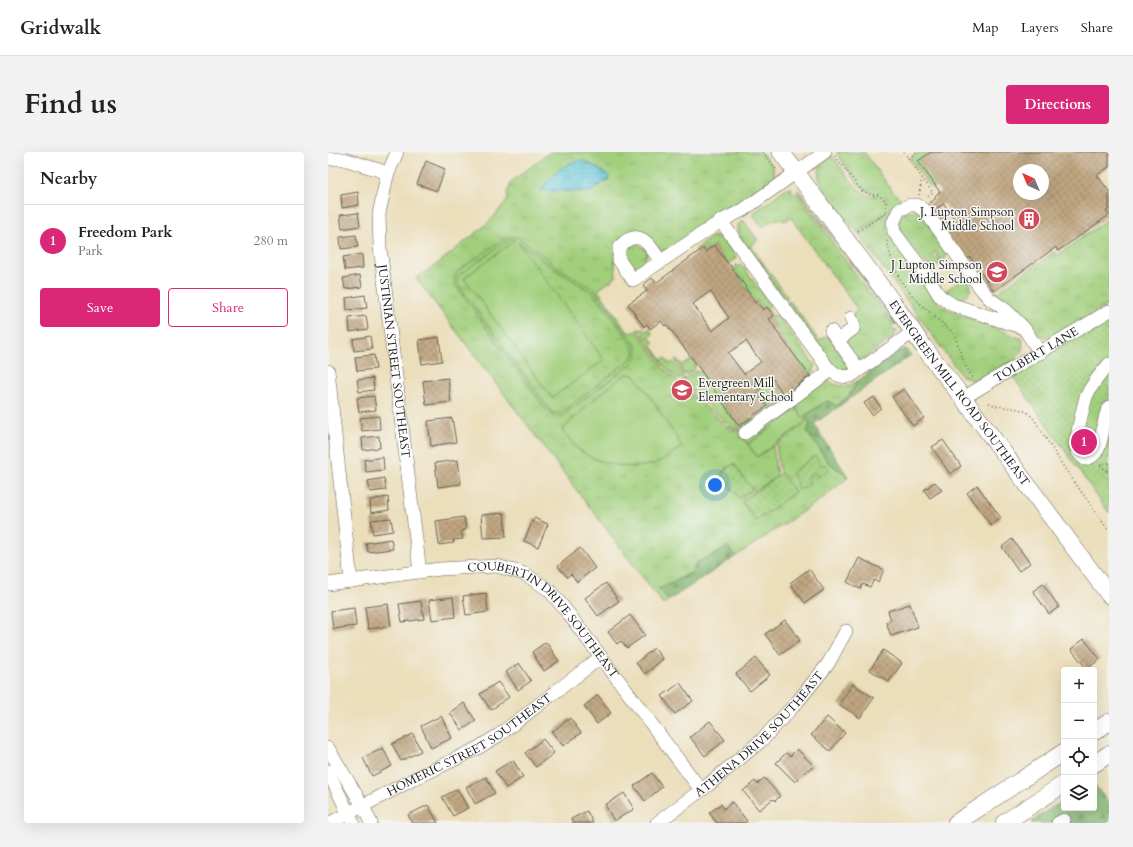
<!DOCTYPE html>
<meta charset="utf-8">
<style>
:root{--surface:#fff;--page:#f2f2f2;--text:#222;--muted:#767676;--line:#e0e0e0;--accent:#db2777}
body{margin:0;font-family:Cardo,serif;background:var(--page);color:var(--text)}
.controls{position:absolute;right:12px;bottom:12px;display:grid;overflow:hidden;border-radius:4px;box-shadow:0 4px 16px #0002}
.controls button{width:36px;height:36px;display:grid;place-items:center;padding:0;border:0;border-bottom:1px solid var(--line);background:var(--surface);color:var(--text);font:20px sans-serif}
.compass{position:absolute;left:685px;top:12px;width:36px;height:36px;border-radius:50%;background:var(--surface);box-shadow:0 4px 16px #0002;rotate:316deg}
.you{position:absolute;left:387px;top:333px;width:14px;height:14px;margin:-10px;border:3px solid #fff;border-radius:50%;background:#1a73e8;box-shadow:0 0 0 6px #1a73e833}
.badge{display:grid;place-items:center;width:26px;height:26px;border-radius:50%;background:var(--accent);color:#fff;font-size:13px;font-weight:700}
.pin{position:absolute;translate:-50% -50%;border:2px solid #fff;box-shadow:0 1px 4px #0006}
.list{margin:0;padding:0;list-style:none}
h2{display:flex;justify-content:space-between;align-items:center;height:52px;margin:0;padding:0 16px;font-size:17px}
h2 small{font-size:13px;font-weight:400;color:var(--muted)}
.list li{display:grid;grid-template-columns:26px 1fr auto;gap:12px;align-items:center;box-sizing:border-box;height:72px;padding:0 16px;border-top:1px solid var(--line)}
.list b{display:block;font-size:15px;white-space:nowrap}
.list p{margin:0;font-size:13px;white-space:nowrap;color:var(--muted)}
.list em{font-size:13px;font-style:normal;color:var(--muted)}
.actions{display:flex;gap:8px;padding:12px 16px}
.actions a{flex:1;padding:9px 0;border:1px solid var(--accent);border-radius:4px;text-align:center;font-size:14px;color:var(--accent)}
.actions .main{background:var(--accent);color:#fff}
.icon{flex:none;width:22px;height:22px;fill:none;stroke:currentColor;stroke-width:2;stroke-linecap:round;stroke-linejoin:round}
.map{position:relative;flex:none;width:781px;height:671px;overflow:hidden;border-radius:4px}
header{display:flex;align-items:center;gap:24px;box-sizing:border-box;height:56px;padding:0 20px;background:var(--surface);border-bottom:1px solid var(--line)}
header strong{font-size:19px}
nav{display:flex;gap:22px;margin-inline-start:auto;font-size:14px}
.intro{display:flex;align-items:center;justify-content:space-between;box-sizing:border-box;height:96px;padding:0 24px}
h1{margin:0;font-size:28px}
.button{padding:10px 18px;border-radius:4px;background:var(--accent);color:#fff;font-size:14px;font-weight:700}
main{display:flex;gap:24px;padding:0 24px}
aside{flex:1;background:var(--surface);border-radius:4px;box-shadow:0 4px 16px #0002}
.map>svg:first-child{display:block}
.grass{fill:url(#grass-tufts);stroke:#5e764c}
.forest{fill:url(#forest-firs);stroke:#4e6744}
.park{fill:url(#park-dots);stroke:#5e764c}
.pitch{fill:#a1cf7c;stroke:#5e764c;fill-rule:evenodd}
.water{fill:url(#water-rules);stroke:#3b6f7a}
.building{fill:url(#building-cross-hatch);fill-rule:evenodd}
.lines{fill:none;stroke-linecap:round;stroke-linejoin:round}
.minor-casing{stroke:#646054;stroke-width:14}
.major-casing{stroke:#646054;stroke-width:18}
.path{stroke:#646054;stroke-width:1.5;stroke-dasharray:1 3;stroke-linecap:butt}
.minor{stroke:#fff;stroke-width:13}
.major{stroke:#fff;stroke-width:17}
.labels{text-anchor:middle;stroke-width:3;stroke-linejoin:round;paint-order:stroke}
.poi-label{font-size:12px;fill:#1c1c1c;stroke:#f6f6f2;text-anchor:end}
.street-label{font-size:12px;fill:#1c1c1c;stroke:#f6f6f2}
</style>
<header>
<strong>Gridwalk</strong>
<nav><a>Map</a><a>Layers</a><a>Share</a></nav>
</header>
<div class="intro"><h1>Find us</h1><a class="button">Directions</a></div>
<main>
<aside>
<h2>Nearby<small></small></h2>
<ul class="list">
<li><span class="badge">1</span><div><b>Freedom Park</b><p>Park</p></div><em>280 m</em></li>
</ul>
<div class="actions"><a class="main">Save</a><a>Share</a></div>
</aside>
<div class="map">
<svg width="781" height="671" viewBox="0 0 781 671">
<defs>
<pattern id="grass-tufts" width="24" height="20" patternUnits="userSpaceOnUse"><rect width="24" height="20" fill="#a1cf7c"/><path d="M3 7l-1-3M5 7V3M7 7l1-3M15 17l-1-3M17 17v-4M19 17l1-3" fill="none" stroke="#8ab16b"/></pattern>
<pattern id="forest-firs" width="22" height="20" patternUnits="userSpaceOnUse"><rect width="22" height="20" fill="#80b26c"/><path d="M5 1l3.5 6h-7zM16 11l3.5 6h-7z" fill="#689058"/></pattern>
<pattern id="park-dots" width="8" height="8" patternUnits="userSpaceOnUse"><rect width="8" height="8" fill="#a1cf7c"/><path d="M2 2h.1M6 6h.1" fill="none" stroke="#8ab16b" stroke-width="1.8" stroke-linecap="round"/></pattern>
<pattern id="water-rules" width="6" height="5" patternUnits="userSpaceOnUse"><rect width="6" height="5" fill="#5ac2d7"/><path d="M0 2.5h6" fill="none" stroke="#4ea6b8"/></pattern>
<pattern id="building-cross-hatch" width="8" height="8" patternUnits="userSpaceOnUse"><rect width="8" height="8" fill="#c0a580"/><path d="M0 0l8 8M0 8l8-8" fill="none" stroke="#a48d6e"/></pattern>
</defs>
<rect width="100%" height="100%" fill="#f6f6f2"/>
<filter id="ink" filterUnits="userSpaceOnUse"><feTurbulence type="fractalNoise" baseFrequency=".025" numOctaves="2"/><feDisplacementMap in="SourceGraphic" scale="8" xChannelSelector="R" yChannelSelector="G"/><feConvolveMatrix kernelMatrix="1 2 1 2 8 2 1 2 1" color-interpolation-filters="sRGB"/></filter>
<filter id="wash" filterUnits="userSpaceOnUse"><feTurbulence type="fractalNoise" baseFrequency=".012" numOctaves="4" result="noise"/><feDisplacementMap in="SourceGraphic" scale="16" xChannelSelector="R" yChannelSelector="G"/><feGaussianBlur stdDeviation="0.9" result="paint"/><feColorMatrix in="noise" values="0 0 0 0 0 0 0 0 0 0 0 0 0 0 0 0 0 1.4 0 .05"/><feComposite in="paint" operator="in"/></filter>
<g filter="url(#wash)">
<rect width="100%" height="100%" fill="#ebdebb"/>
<g class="grass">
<path d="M 222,0 L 433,0 C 438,6 446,13 446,21 C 446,36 390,60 378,69 L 379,70 L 375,73 L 374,73 L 372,76 L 340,98 L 332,99 L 317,84 L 286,102 L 288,125 L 270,138 L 300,180 L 305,181 L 312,176 L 314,178 L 318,176 L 312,180 L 311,182 L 336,217 L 403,278 L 413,278 L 411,280 L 429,305 L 445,294 L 449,324 L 426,340 L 406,312 L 393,321 L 411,346 L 422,339 L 424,342 L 414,350 L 428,369 L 453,321 L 452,322 L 448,293 L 478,270 L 465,251 L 497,227 C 507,235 518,236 528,230 L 530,231 C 525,235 524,239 521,244 C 517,248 513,252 508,254 L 500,249 L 477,264 L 482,272 L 489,294 L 495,302 L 499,309 L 520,325 L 495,346 L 408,404 L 399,395 L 389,402 L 369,410 L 364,420 L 332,437 L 341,448 L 335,452 L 88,126 L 108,113 L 154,76 L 165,66 L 180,47 L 179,43 L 183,30 Z"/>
<path d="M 509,0 L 536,0 L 565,40 L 572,46 L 573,49 L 529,80 C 520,68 492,37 491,25 C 490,15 495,9 502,4 L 506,6 C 516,19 531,46 549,45 L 531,33 L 510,3 Z"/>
<path d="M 592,0 L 603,0 L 608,34 L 603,36 L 582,7 Z"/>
<path d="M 464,36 L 463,40 L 470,43 L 561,168 L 564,172 L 564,178 L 569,179 L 564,186 L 535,207 L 530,208 L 517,193 L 526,161 L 530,158 L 463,66 L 457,69 C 447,64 442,71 434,75 L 424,62 L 456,38 L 456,37 Z"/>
<path d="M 470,38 L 566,166 L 569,172 L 566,173 L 525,113 L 469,39 Z"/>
<path d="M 563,58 L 559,71 L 560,81 L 609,150 L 615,155 L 694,187 C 696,194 694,201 688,207 L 650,227 L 644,228 L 633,223 L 530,81 Z"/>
<path d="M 590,58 L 619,100 L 617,107 L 614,111 L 607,100 L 604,103 L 613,112 L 607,114 L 600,114 L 569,76 L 575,60 L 579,63 L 575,60 Z"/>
<path d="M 781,66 L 781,152 L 728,184 L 714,185 L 706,179 L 692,157 L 667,142 L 726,100 L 730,103 Z"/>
<path d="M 415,68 L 430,88 L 423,94 L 460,146 L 457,148 L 411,83 L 410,73 Z"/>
<path d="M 389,84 L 395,87 L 408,104 L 407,107 L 401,111 L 399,111 L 386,93 L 377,100 L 375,97 L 369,101 L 368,97 L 384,85 Z"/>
<path d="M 305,88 L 319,99 C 319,109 313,115 303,114 L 293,101 Z"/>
<path d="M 412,113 L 414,113 L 437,145 L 436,146 L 438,149 L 440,148 L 442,152 L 441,155 L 440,156 L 439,155 L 435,157 L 429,149 L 427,150 L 406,117 Z"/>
<path d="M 638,124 L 643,134 C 642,142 637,146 630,148 L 616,140 Z"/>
<path d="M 462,149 L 491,189 L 497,185 L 500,185 L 521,214 L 521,217 L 517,219 L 508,217 L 459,151 Z"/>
<path d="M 447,163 L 450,163 L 487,214 L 484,224 L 472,233 L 472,232 L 482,224 L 447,178 L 448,176 L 442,168 Z"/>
<path d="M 319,178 L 322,178 L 325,182 L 321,185 L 326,191 L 323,193 L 334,208 L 337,206 L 341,212 L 345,210 L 355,223 L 355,225 L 350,227 L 337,215 L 314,183 L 315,181 Z"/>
<path d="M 349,207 L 354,213 L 364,207 L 369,213 L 366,214 L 367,217 L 359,222 L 356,222 L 347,208 Z"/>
<path d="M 368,219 L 371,220 L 373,219 L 410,274 L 423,266 L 424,268 L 412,276 L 404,276 L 354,230 L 354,228 Z"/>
<path d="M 445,227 L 456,243 L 468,235 L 467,236 L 428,264 L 427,263 L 438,254 L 428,240 Z"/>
</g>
<g class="forest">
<path d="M 578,197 L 583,203 L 486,272 L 520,325 L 499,309 L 495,302 L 479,280 L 482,272 L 477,263 C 484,260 494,250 500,249 L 508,254 L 513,251 L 514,249 L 521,244 L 527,234 L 530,231 L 528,230 L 572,199 Z"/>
<path d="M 399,395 L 408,404 L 341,448 L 331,437 L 364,421 L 369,410 L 389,402 Z"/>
<path d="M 766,633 L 781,650 L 781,671 L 703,671 L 715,661 L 736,649 L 736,656 L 766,656 Z"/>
</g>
<g class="park">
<path d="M 781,159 L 781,361 L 681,219 Z"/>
<path d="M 460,244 L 469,257 L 420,292 L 411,279 Z"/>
<path d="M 487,304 L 494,314 L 497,312 L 501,318 L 490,325 L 486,320 L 478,326 L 482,331 L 471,338 L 468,333 L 470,331 L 463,321 Z"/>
<path d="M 406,312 L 424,337 L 411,346 L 393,321 Z"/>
<path d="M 453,321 L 467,340 L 428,369 L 414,349 Z"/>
</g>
<g class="pitch">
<path d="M 184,84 L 191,86 L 232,117 L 266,137 L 309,195 L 310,203 L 304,211 L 234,264 L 227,265 L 218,258 L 126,131 L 127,124 L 130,119 L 173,89 ZM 184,87 L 187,88 L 136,126 L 224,246 L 276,208 L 190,90 L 229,119 L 266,141 L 305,194 C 307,199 307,203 303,207 L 233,261 L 226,261 L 221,257 L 129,131 L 130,124 L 132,122 L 178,90 Z"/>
<path d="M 298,222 L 307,223 L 325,249 L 354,294 C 345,301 335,309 325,312 C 299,318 268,313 248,295 C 243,290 239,284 234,278 L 270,244 Z"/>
<path d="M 469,257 L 478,270 L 429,305 L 420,292 Z"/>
</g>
<path class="water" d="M 254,8 L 268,15 L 281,24 L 280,28 L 269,34 L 263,40 L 212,39 C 222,25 236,10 254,8 Z"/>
<g id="blocks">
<g class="building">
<path d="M 603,0 L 781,0 L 781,15 L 769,23 L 781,39 L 781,57 L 778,59 L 781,63 L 730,99 L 728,95 L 666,139 L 642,105 L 637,108 L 598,54 L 608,46 L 607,44 L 612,40 L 590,9 ZM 691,18 L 715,18 L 715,42 L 691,42 ZM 616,52 L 629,71 L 623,75 L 609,56 Z"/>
<path d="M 98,9 L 117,17 L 109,39 L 89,32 Z"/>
<path d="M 30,40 L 31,53 L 14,56 L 13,43 Z"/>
<path d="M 30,61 L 32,74 L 14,77 L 12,63 Z"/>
<path d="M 28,83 L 30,95 L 13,97 L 12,85 Z"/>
<path d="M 386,93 L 418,135 L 417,135 L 427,151 L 429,150 L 435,158 L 439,155 L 446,164 L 441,167 L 448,177 L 447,177 L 482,224 L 456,243 L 445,227 L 428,240 L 439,254 L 411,274 L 369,213 L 339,173 L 337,174 L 333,169 L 322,177 L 319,172 L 316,175 L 300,152 L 319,139 L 315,133 L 324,126 L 328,131 L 375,96 L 377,100 ZM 382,139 L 401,166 L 384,179 L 365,152 ZM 418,189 L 433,210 L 416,222 L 400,201 Z"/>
<path d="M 34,102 L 35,116 L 17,118 L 15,105 Z"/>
<path d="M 32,123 L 34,135 L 17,137 L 15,126 Z"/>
<path d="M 37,143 L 39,156 L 19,158 L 18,146 Z"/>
<path d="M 38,164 L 40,177 L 22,180 L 21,166 Z"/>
<path d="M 42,184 L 44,197 L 26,199 L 25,187 Z"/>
<path d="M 111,185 L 114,209 L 94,212 L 91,188 Z"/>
<path d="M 46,203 L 48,217 L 29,219 L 27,205 Z"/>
<path d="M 45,226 L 46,238 L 31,240 L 29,228 Z"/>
<path d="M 120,226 L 123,250 L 98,253 L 95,229 Z"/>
<path d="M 576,237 L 596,266 L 585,274 L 564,245 Z"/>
<path d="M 46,244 L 48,258 L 31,260 L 29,246 Z"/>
<path d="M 546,245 L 553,256 L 544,263 L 536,251 Z"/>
<path d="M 51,264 L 52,277 L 34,279 L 32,266 Z"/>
<path d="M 124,266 L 128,290 L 103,294 L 100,269 Z"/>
<path d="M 51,284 L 52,296 L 35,298 L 34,286 Z"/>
<path d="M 615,288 L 633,314 L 622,322 L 604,295 Z"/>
<path d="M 55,305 L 56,318 L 38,320 L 36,308 Z"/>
<path d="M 130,308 L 133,332 L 110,335 L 107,311 Z"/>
<path d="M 56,326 L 58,338 L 42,340 L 40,329 Z"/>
<path d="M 607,330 L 614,338 L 602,346 L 596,338 Z"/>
<path d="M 649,333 L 673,366 L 663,374 L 639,341 Z"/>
<path d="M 60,345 L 61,358 L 43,361 L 42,348 Z"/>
<path d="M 176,361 L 178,385 L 155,386 L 153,363 Z"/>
<path d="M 136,365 L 138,378 L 133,379 L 135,387 L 125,388 L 126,391 L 111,393 L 108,369 Z"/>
<path d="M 63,366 L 65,379 L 45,382 L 43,368 Z"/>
<path d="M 206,366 L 220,372 L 210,395 L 196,389 Z"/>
<path d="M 63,387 L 65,397 L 40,400 L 38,391 Z"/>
<path d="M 684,387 L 702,411 L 691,419 L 674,395 Z"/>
<path d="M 252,396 L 267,416 L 249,430 L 243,422 L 239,425 L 230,414 Z"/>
<path d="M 531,406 L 556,418 L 550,430 L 546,428 L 542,435 L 535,432 L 532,437 L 519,430 Z"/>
<path d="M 481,417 L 496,438 L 477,451 L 462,431 Z"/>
<path d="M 278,431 L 291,449 L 270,464 L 257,446 Z"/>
<path d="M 715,432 L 731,455 L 721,462 L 705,439 Z"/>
<path d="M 158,441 L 160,460 L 138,463 L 135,444 Z"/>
<path d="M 125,445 L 127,465 L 104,468 L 101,448 Z"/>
<path d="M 93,449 L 96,467 L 74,470 L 71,452 Z"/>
<path d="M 60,452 L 63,474 L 40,477 L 37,455 Z"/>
<path d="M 582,452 L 590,475 L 563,484 L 558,470 L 563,468 L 560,459 Z"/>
<path d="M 26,456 L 28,474 L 5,477 L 3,459 Z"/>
<path d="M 302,463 L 317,483 L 299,496 L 293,489 L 289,492 L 280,480 Z"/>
<path d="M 457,468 L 472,488 L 452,503 L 437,482 Z"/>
<path d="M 756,487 L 772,507 L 759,517 L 743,497 Z"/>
<path d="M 218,490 L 231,509 L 216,519 L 204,500 Z"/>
<path d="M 326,496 L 335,507 L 317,522 L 308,511 Z"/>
<path d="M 555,498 L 574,511 L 561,530 L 542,518 Z"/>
<path d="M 428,506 L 442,523 L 422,539 L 408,522 Z"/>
<path d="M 191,511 L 203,529 L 190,538 L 178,520 Z"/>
<path d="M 170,530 L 181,545 L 163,558 L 152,542 Z"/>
<path d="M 352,531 L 365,549 L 347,562 L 334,544 Z"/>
<path d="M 525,532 L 546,546 L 532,566 L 511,552 Z"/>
<path d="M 270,543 L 283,561 L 269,572 L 256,554 Z"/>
<path d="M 136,551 L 148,569 L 134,578 L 122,561 Z"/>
<path d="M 113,564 L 124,586 L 103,596 L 93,574 Z"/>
<path d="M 499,565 L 517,581 L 502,599 L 483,583 Z"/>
<path d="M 242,566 L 253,581 L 235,594 L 224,580 Z"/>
<path d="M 382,569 L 397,588 L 377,604 L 362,585 Z"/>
<path d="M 85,582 L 93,599 L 73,609 L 64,592 Z"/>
<path d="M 215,587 L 226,601 L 208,615 L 197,601 Z"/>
<path d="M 55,596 L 64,614 L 44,624 L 35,606 Z"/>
<path d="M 469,597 L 486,614 L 481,618 L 480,617 L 467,630 L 448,611 L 458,601 L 462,604 Z"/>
<path d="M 185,608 L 195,625 L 178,636 L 167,619 Z"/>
<path d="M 324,621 L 334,635 L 317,649 L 306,634 Z"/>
<path d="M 158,625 L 167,641 L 147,652 L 138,635 Z"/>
<path d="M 436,626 L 452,644 L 447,649 L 445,647 L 431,658 L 415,639 L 427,629 L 429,632 Z"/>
<path d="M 129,637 L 140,656 L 125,664 L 114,645 Z"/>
<path d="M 296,641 L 306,657 L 286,669 L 277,653 Z"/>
<path d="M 404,650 L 419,669 L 417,671 L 389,671 L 381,661 L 393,652 L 396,657 Z"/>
<path d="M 100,653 L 110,671 L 84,671 L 80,663 Z"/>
<path d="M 259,659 L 265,671 L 245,671 L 243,667 Z"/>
</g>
</g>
</g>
<g filter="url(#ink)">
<use href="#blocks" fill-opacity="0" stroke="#646054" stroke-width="1"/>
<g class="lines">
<g class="minor-casing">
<g id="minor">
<path id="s1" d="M 69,0 L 59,24 L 51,62 L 52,95 L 92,420"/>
<path d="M 0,7 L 16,7 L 60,21"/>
<path d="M 393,69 L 500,216 C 508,223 513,226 523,224 L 585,180"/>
<path d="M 333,110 C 321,92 311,74 291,95 L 291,108 L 305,128 L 393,69 L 415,58 L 497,0"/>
<path d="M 696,176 L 625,153 L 616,147 L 611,143 L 602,128 L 566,80 L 565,71 L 571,58 L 582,53 L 589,53 L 598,60 L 654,138 L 662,147 L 678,158 L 696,176 L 712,201"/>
<path d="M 503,179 L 531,218"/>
<path d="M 510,188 L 525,177 L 526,173 L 523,166"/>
<path d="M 781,212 C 772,222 763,233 758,245 C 755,256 747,287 749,297 C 750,302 753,304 757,307 C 778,304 772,271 781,255"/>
<path d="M 0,219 L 23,429"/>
<path id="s2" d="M 635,246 L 781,159"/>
<path d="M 417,281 L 503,218"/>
<path id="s3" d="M 0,432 L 112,417 L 169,414 L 197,422 L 221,438 L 240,461 L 373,638"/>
<path d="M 0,596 L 35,654 L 43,671"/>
<path d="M 0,619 L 25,671"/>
<path id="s4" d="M 2,671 L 82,629 L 148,597 L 171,583 L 273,505"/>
<path id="s5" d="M 329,671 L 380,633 L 434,588 L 470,549 L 500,512 L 518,479"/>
<path d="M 730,671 L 736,668"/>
</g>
</g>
<g class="major-casing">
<g id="major">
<path id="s6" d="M 453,0 L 563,148 L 595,194 L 635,246 L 781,443"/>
<path d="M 766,580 L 781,570"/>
<path d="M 766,612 L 781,602"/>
<path d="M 628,671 L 736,600"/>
<path d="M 676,671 L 736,632"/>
</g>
</g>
<g class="path">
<path d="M 435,0 L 448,17"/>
<path d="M 576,0 L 580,6 L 589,0"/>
<path d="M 507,4 L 534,39 L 544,43 L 550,43 L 558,49 L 558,60"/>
<path d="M 580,6 L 605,41 L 598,46"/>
<path d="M 591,43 L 594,27"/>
<path d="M 530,79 L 558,61"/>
<path d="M 559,89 C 561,98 563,108 567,117 C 578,143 603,161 623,179 L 627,184 L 637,213 L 645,227"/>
<path d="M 403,114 L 409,110"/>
<path d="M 661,251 L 669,254 L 691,257 L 699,260 L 706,267 L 735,314 L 781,379"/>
<path d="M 781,311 L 771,312 L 781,321"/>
</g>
<use href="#minor" class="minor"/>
<use href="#major" class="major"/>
</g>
</g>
<defs>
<g id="building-disc" transform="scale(1.15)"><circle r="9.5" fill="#d1495b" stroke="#f6f6f2"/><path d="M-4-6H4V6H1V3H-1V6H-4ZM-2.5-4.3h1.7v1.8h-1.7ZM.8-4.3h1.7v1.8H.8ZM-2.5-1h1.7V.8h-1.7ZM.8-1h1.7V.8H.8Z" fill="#fff"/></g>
<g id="school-disc" transform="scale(1.15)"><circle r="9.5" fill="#d1495b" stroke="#f6f6f2"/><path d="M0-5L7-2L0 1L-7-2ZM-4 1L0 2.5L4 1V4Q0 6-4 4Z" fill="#fff"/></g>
</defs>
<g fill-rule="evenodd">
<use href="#building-disc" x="701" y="67"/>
<use href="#school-disc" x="669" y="120"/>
<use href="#school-disc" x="354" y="238"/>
</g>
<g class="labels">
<g class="poi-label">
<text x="686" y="64">J. Lupton Simpson<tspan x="686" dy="14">Middle School</tspan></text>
<text x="654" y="117">J Lupton Simpson<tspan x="654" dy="14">Middle School</tspan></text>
<text x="370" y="235" text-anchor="start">Evergreen Mill<tspan x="370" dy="14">Elementary School</tspan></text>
</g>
<g class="street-label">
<text dy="4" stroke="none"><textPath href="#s2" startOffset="85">TOLBERT LANE</textPath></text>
<text dy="4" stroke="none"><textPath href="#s1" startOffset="213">JUSTINIAN STREET SOUTHEAST</textPath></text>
<text dy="4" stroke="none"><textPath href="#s6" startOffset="300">EVERGREEN MILL ROAD SOUTHEAST</textPath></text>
<text dy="4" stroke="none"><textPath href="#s3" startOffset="239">COUBERTIN DRIVE SOUTHEAST</textPath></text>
<text dy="4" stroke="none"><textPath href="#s5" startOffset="136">ATHENA DRIVE SOUTHEAST</textPath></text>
<text dy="4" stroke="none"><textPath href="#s4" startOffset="160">HOMERIC STREET SOUTHEAST</textPath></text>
</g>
</g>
</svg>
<div class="controls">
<button>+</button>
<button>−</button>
<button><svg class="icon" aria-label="locate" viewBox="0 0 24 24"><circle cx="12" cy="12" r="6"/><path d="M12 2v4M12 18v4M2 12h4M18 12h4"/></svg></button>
<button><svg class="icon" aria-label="layers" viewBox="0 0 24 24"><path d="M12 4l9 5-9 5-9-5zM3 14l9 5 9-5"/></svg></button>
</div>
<svg class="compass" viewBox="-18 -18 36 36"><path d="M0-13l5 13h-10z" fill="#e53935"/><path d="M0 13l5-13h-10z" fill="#767676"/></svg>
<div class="you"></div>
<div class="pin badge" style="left:756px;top:290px">1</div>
</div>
</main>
